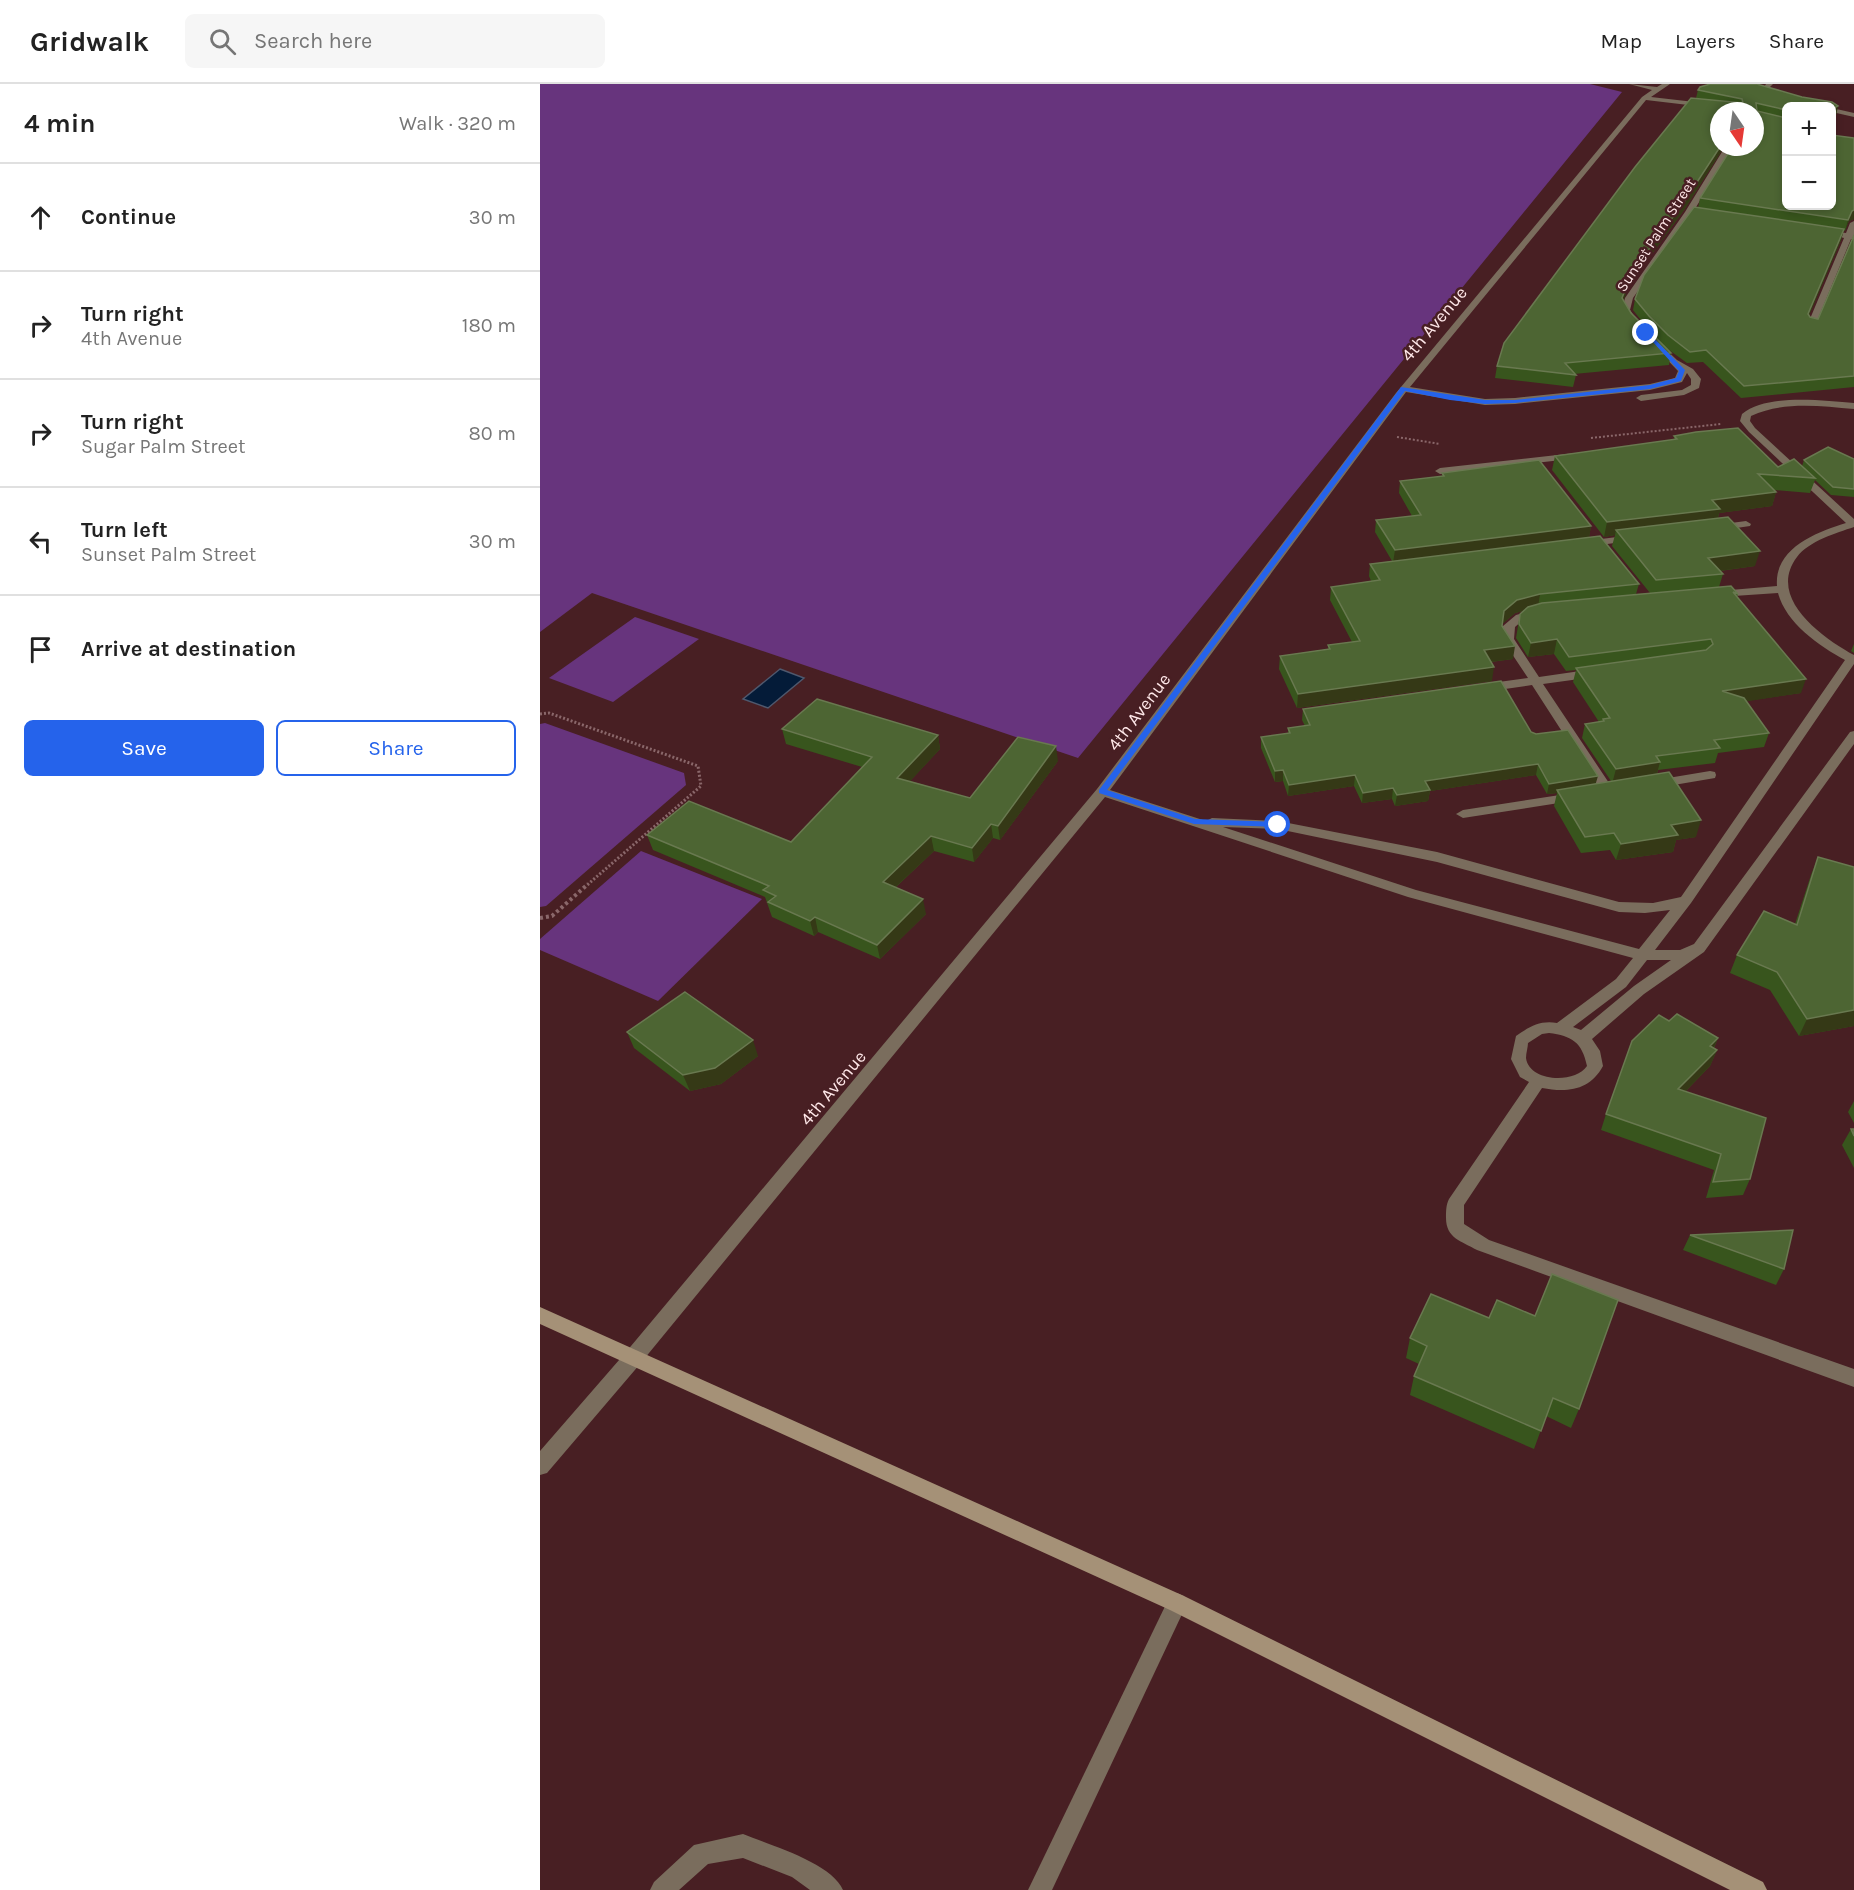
<!DOCTYPE html>
<meta charset="utf-8">
<style>
:root{--surface:#fff;--page:#f6f6f6;--text:#222;--muted:#767676;--line:#e0e0e0;--accent:#2563eb}
body{margin:0;font-family:Karla,sans-serif;background:var(--page);color:var(--text)}
.controls{position:absolute;right:18px;top:18px;display:grid;overflow:hidden;border-radius:9px;box-shadow:0 3px 9px #0003}
.controls button{width:54px;height:54px;display:grid;place-items:center;padding:0;border:0;border-bottom:2px solid var(--line);background:var(--surface);color:var(--text);font:30px sans-serif}
.compass{position:absolute;left:1170px;top:18px;width:54px;height:54px;border-radius:50%;background:var(--surface);box-shadow:0 3px 9px #0003;rotate:167deg}
.stop{position:absolute;width:18px;height:18px;margin:-14px;border:4px solid #2563eb;border-radius:50%;background:#fff}
.stop.end{background:#2563eb;border-color:#fff;box-shadow:0 2px 6px #0008}
.list{margin:0;padding:0;list-style:none}
h2{display:flex;justify-content:space-between;align-items:center;height:78px;margin:0;padding:0 24px;font-size:26px}
h2 small{font-size:20px;font-weight:400;color:var(--muted)}
.list li{display:grid;grid-template-columns:39px 1fr auto;gap:18px;align-items:center;box-sizing:border-box;height:108px;padding:0 24px;border-top:2px solid var(--line)}
.list b{display:block;font-size:22px;white-space:nowrap}
.list p{margin:0;font-size:20px;white-space:nowrap;color:var(--muted)}
.list em{font-size:20px;font-style:normal;color:var(--muted)}
.actions{display:flex;gap:12px;padding:18px 24px}
.actions a{flex:1;padding:14px 0;border:2px solid var(--accent);border-radius:9px;text-align:center;font-size:21px;color:var(--accent)}
.actions .main{background:var(--accent);color:#fff}
.icon{flex:none;width:33px;height:33px;fill:none;stroke:currentColor;stroke-width:2;stroke-linecap:round;stroke-linejoin:round}
.map{position:relative;flex:none;width:1314px;height:1806px;overflow:hidden}
header{display:flex;align-items:center;gap:36px;box-sizing:border-box;height:84px;padding:0 30px;background:var(--surface);border-bottom:2px solid var(--line)}
header strong{font-size:28px}
nav{display:flex;gap:33px;margin-inline-start:auto;font-size:21px}
.search{width:420px;height:54px;background:var(--page);display:flex;align-items:center;gap:15px;box-sizing:border-box;padding:0 21px;border-radius:9px;color:var(--muted);font-size:22px}
main{display:flex}
aside{flex:1;background:var(--surface)}
.map>svg:first-child{display:block}
.green{fill:#67347d}
.water{fill:#041b38;stroke:#4f586d;stroke-width:1.5}
.lines{fill:none;stroke-linecap:round;stroke-linejoin:round}
.path-far2{stroke:#8a676a;stroke-width:2;stroke-dasharray:2 2;stroke-linecap:butt}
.path-far1{stroke:#8a676a;stroke-width:3;stroke-dasharray:2 2;stroke-linecap:butt}
.path{stroke:#8a676a;stroke-width:4;stroke-dasharray:3 3;stroke-linecap:butt}
.lane{fill:#7a6d5d;fill-rule:evenodd}
.street{fill:#7a6d5d;fill-rule:evenodd}
.secondary{fill:#a59177;fill-rule:evenodd}
.wall{fill:#38551d}
.shaded-wall{fill:#353916}
.building{fill:#4d6533;stroke:#697950;stroke-width:1.5}
.route{fill:#2563eb}
.labels{text-anchor:middle;stroke-width:5;stroke-linejoin:round;paint-order:stroke}
.far-street-label{font-size:15px;fill:#ffe8e9;stroke:#481f23}
.street-label{font-size:18px;fill:#ffe8e9;stroke:#481f23}
</style>
<header>
<strong>Gridwalk</strong>
<div class="search"><svg class="icon" aria-label="search" viewBox="0 0 24 24"><circle cx="10" cy="10" r="6"/><path d="M15 15l6 6"/></svg>Search here</div>
<nav><a>Map</a><a>Layers</a><a>Share</a></nav>
</header>
<main>
<aside>
<h2>4 min<small>Walk · 320 m</small></h2>
<ul class="list">
<li><svg class="icon" aria-label="ahead" viewBox="0 0 24 24"><path d="M12 20V5M6 11l6-6 6 6"/></svg><div><b>Continue</b></div><em>30 m</em></li>
<li><svg class="icon" aria-label="right" viewBox="0 0 24 24"><path d="M7 20v-9h11M14 6l5 5-5 5"/></svg><div><b>Turn right</b><p>4th Avenue</p></div><em>180 m</em></li>
<li><svg class="icon" aria-label="right" viewBox="0 0 24 24"><path d="M7 20v-9h11M14 6l5 5-5 5"/></svg><div><b>Turn right</b><p>Sugar Palm Street</p></div><em>80 m</em></li>
<li><svg class="icon" aria-label="left" viewBox="0 0 24 24"><path d="M17 20v-9H6M10 6l-5 5 5 5"/></svg><div><b>Turn left</b><p>Sunset Palm Street</p></div><em>30 m</em></li>
<li><svg class="icon" aria-label="arrive" viewBox="0 0 24 24"><path d="M6 21V4h12l-3 4 3 4H6"/></svg><div><b>Arrive at destination</b></div></li>
</ul>
<div class="actions"><a class="main">Save</a><a>Share</a></div>
</aside>
<div class="map">
<svg width="1314" height="1806" viewBox="0 0 1314 1806">
<rect width="100%" height="100%" fill="#481f23"/>
<g class="green">
<path d="M 0,0 L 1050,0 L 1082,8 L 538,674 L 52,509 L 0,548 Z"/>
<path d="M 95,533 L 159,555 L 73,618 L 9,594 Z"/>
<path d="M 5,639 L 144,689 L 146,701 L 6,822 L 0,823 L 0,640 Z"/>
<path d="M 101,767 L 222,815 L 118,917 L 0,866 L 0,855 Z"/>
</g>
<path class="water" d="M 240,585 L 264,594 L 228,624 L 203,615 Z"/>
<g class="lines">
<g class="path-far2">
<path d="M 857,353 L 900,360"/>
<path d="M 1051,354 L 1181,340"/>
</g>
<path class="path-far1" d="M 0,630 L 9,629 L 158,682 L 161,702 L 46,802"/>
<path class="path" d="M 0,834 L 12,832 L 48,800"/>
<g class="lane">
<path d="M 637,1509 L 644,1512 L 647,1519 L 644,1526 L 512,1806 L 488,1806 L 630,1512 Z"/>
<path d="M 203,1750 C 230,1761 292,1779 303,1806 L 270,1806 L 252,1793 L 203,1774 L 168,1780 L 139,1806 L 110,1806 L 114,1798 L 154,1761 Z"/>
</g>
<g class="street">
<path d="M 1089,0 L 1117,3 L 1122,0 L 1130,0 L 1111,13 L 1172,20 L 1199,27 L 1106,16 L 870,303 L 945,315 L 975,314 L 1110,300 L 1135,294 L 1138,287 L 1114,262 L 1114,258 L 1117,257 L 1137,276 L 1153,285 L 1161,295 L 1159,304 L 1144,311 L 1101,317 L 1096,314 L 1101,311 L 1142,306 L 1151,301 L 1151,295 L 1147,289 L 1142,298 L 1110,306 L 975,320 L 945,321 L 866,308 L 570,706 L 666,737 L 672,734 L 738,737 L 897,768 L 1079,818 L 1113,819 L 1141,813 L 1305,576 C 1279,562 1246,539 1238,509 L 1179,513 L 1173,510 L 1179,507 L 1237,502 C 1234,464 1277,448 1306,439 L 1209,348 L 1200,337 L 1202,330 C 1228,309 1283,317 1314,319 L 1314,325 C 1279,322 1244,317 1211,332 L 1210,337 L 1215,344 L 1314,435 L 1314,443 C 1296,449 1269,457 1257,473 C 1226,514 1283,554 1314,571 L 1314,580 L 1151,819 L 1115,866 L 1140,866 L 1154,860 L 1310,648 L 1314,647 L 1314,660 L 1164,868 L 1104,910 L 1052,955 L 1060,967 L 1063,982 C 1050,1006 1028,1009 1002,1004 L 924,1121 L 924,1140 L 949,1156 L 1314,1285 L 1314,1303 L 937,1166 C 921,1157 906,1154 906,1134 C 906,1127 906,1121 909,1115 L 989,998 L 980,993 L 971,975 L 976,952 C 989,943 1000,936 1017,939 L 1076,895 L 1093,874 L 868,813 L 565,713 L 100,1280 L 7,1389 L 0,1391 L 0,1367 L 86,1268 L 557,705 L 856,309 L 1102,13 L 1112,6 ZM 683,743 L 738,745 L 897,778 L 1079,828 L 1105,829 L 1130,826 L 1099,865 L 876,806 ZM 1107,876 L 1131,876 L 1094,902 L 1041,946 L 1033,943 L 1086,903 ZM 1009,949 C 1032,952 1042,958 1047,982 C 1035,1000 989,998 986,974 C 986,969 988,963 988,959 L 1002,950 Z"/>
<path d="M 1226,0 L 1233,0 L 1229,4 L 1241,11 L 1283,22 C 1264,24 1240,15 1223,5 Z"/>
<path d="M 1292,24 L 1314,29 L 1314,33 L 1292,28 Z"/>
<path d="M 1185,63 L 1193,63 L 1153,128 L 1093,214 L 1090,226 L 1099,239 L 1092,241 L 1082,226 L 1085,214 L 1145,128 Z"/>
<path d="M 1314,137 L 1314,155 L 1311,155 L 1275,242 L 1268,244 L 1267,242 L 1304,154 L 1280,148 L 1284,146 L 1306,149 L 1310,139 Z"/>
<path d="M 1035,369 L 1040,372 L 1039,374 L 900,390 L 895,387 L 900,384 Z"/>
<path d="M 1206,437 L 1211,440 L 1210,442 L 1176,447 L 1171,444 L 1176,441 Z"/>
<path d="M 1093,451 L 1098,454 L 1097,456 L 1045,463 L 1040,460 L 1045,457 Z"/>
<path d="M 997,525 L 1001,526 L 1001,530 L 984,535 L 975,543 L 974,555 L 999,593 L 1054,585 L 1060,589 L 1054,593 L 1003,600 L 1075,708 L 1073,711 L 1063,711 L 992,601 L 944,608 L 938,604 L 944,600 L 988,594 L 962,555 L 963,542 L 976,531 Z"/>
<path d="M 1170,687 L 1175,688 L 1176,691 L 1175,694 L 1116,704 L 1109,700 L 1116,696 Z"/>
<path d="M 1033,709 L 1040,713 L 1038,716 L 923,734 L 916,730 L 923,726 Z"/>
</g>
<path class="secondary" d="M 0,1223 L 644,1512 L 1223,1798 L 1227,1806 L 1190,1806 L 630,1526 L 0,1240 Z"/>
</g>
<g class="wall">
<path d="M 1158,6 L 1262,13 L 1298,22 L 1296,31 L 1246,22 L 1246,122 L 1314,54 L 1314,135 L 1309,137 L 1305,147 L 1304,146 L 1301,156 L 1269,231 L 1270,233 L 1278,235 L 1314,151 L 1314,303 L 1201,314 L 1163,278 L 1147,279 L 1125,263 L 1107,244 L 1093,226 L 1095,215 L 1158,124 L 1160,114 L 1215,63 L 1179,27 L 1179,63 L 1184,63 L 1144,126 L 1090,200 L 1083,216 L 1091,229 L 1131,269 L 1129,281 L 1034,290 L 1036,291 L 1033,303 L 955,294 L 957,282 L 1156,14 Z"/>
<path d="M 1134,352 L 1238,383 L 1262,382 L 1264,376 L 1314,375 L 1314,413 L 1291,411 L 1275,396 L 1270,409 L 1234,406 L 1236,408 L 1232,422 L 1179,429 L 1178,434 L 1215,482 L 1180,487 L 1183,490 L 1179,503 L 1198,510 L 1197,513 L 1261,609 L 1206,617 L 1229,649 L 1224,663 L 1178,669 L 1175,679 L 1118,686 L 1117,690 L 1156,753 L 1136,756 L 1133,768 L 1076,776 L 1070,766 L 1041,769 L 1014,722 L 1017,709 L 1007,710 L 996,691 L 890,707 L 888,717 L 855,722 L 852,715 L 822,719 L 814,702 L 748,712 L 743,697 L 735,698 L 721,664 L 721,653 L 748,649 L 748,644 L 765,642 L 762,636 L 763,625 L 991,648 L 1056,700 L 1071,697 L 1042,654 L 1045,640 L 1059,638 L 1033,598 L 1036,586 L 1026,587 L 1014,570 L 988,573 L 976,554 L 980,530 L 983,527 L 975,529 L 962,540 L 962,542 L 973,575 L 951,578 L 952,597 L 757,624 L 739,585 L 740,572 L 788,565 L 788,561 L 812,558 L 790,516 L 791,503 L 831,497 L 829,492 L 830,480 L 852,477 L 835,448 L 836,436 L 872,432 L 859,409 L 860,397 L 902,392 L 902,389 L 1051,442 L 1049,453 L 1099,500 L 1096,510 L 1110,509 L 1072,462 L 1075,451 L 1064,453 L 1012,386 L 1015,372 L 1134,356 Z"/>
<path d="M 1314,560 L 1314,569 L 1311,567 Z"/>
<path d="M 242,645 L 398,651 L 400,665 L 370,697 L 430,714 L 518,677 L 460,756 L 453,754 L 434,778 L 394,767 L 356,803 L 386,830 L 340,875 L 278,848 L 274,852 L 232,833 L 225,813 L 113,766 L 107,751 L 251,758 L 322,683 L 246,660 Z"/>
<path d="M 1278,773 L 1314,942 L 1259,952 L 1230,906 L 1190,889 L 1197,871 L 1255,840 L 1271,791 Z"/>
<path d="M 1129,937 L 1178,954 L 1174,964 L 1177,966 L 1170,982 L 1145,1008 L 1210,1095 L 1203,1111 L 1166,1114 L 1174,1086 L 1061,1046 L 1066,1030 Z"/>
<path d="M 87,948 L 218,972 L 181,1000 L 150,1007 L 94,964 Z"/>
<path d="M 1314,1017 L 1314,1039 L 1308,1028 Z"/>
<path d="M 1311,1045 L 1314,1045 L 1314,1084 L 1302,1061 Z"/>
<path d="M 1150,1151 L 1244,1185 L 1236,1201 L 1143,1166 Z"/>
<path d="M 891,1210 L 1039,1325 L 1031,1344 L 1006,1332 L 994,1365 L 870,1311 L 874,1292 L 879,1280 L 866,1274 L 870,1254 Z"/>
</g>
<g class="shaded-wall">
<path d="M 1298,22 L 1296,31 L 1292,33 L 1292,25 Z"/>
<path d="M 1180,63 L 1184,63 L 1144,126 L 1090,200 L 1080,225 L 1082,214 L 1092,189 Z"/>
<path d="M 1314,126 L 1314,135 L 1309,137 L 1305,147 L 1308,136 L 1312,127 Z"/>
<path d="M 1304,145 L 1301,156 L 1265,241 L 1268,230 Z"/>
<path d="M 1236,408 L 1232,422 L 1179,429 L 1176,440 L 1076,446 L 1075,451 L 1064,453 L 1067,438 L 1172,416 Z"/>
<path d="M 1051,442 L 1049,454 L 853,479 L 855,466 Z"/>
<path d="M 1220,467 L 1215,482 L 1164,489 L 1168,474 Z"/>
<path d="M 1000,510 L 998,523 L 975,529 L 962,540 L 964,527 L 977,516 Z"/>
<path d="M 1017,555 L 1014,570 L 988,573 L 991,559 Z"/>
<path d="M 975,562 L 973,575 L 941,579 L 944,566 Z"/>
<path d="M 954,583 L 952,597 L 757,624 L 758,610 Z"/>
<path d="M 1266,595 L 1261,609 L 1177,622 L 1182,607 Z"/>
<path d="M 398,651 L 400,665 L 360,708 L 357,694 Z"/>
<path d="M 516,662 L 518,677 L 460,756 L 458,742 Z"/>
<path d="M 1120,678 L 1116,693 L 1072,700 L 1076,685 Z"/>
<path d="M 998,680 L 996,691 L 890,707 L 888,717 L 855,722 L 857,711 L 885,697 Z"/>
<path d="M 743,686 L 743,697 L 735,698 L 735,687 Z"/>
<path d="M 815,691 L 814,702 L 748,712 L 749,701 Z"/>
<path d="M 1058,692 L 1055,702 L 1017,706 L 1017,709 L 1007,710 L 1009,700 Z"/>
<path d="M 853,704 L 852,715 L 822,719 L 823,709 Z"/>
<path d="M 1161,736 L 1156,753 L 1136,756 L 1133,768 L 1076,776 L 1081,760 L 1131,741 Z"/>
<path d="M 451,740 L 453,754 L 434,778 L 432,764 Z"/>
<path d="M 391,752 L 394,767 L 346,812 L 343,798 Z"/>
<path d="M 383,815 L 386,830 L 340,875 L 337,861 Z"/>
<path d="M 275,833 L 278,848 L 274,852 L 270,837 Z"/>
<path d="M 1314,926 L 1314,942 L 1259,952 L 1267,935 Z"/>
<path d="M 1178,954 L 1171,970 L 1170,962 Z"/>
<path d="M 213,956 L 218,972 L 181,1000 L 150,1007 L 143,991 Z"/>
<path d="M 1177,966 L 1170,982 L 1132,1021 L 1138,1005 Z"/>
</g>
<g class="building">
<path d="M 1170,0 L 1217,0 L 1262,13 L 1292,18 L 1298,22 L 1292,25 L 1292,22 L 1246,22 L 1246,26 L 1216,19 L 1217,27 L 1246,34 L 1246,122 L 1292,122 L 1292,51 L 1314,54 L 1314,126 L 1312,127 L 1308,136 L 1160,114 L 1192,63 L 1215,63 L 1215,27 L 1179,27 L 1180,63 L 1146,115 L 1092,189 L 1082,214 L 1091,229 L 1131,269 L 1025,279 L 1036,291 L 957,282 L 964,259 L 1095,83 L 1151,14 L 1203,19 L 1202,15 L 1158,6 L 1160,3 Z"/>
<path d="M 1154,123 L 1304,145 L 1268,230 L 1270,233 L 1278,235 L 1314,151 L 1314,292 L 1204,302 L 1166,266 L 1150,268 L 1128,251 L 1109,232 L 1095,215 L 1104,191 Z"/>
<path d="M 1198,344 L 1238,383 L 1254,375 L 1275,394 L 1218,390 L 1236,408 L 1172,416 L 1180,425 L 1067,438 L 1015,372 L 1137,355 L 1134,352 L 1156,348 Z"/>
<path d="M 1288,363 L 1314,375 L 1314,405 L 1293,403 L 1264,376 Z"/>
<path d="M 999,376 L 1051,442 L 855,466 L 836,436 L 881,431 L 860,397 L 904,392 L 902,389 Z"/>
<path d="M 1188,433 L 1220,467 L 1168,474 L 1183,490 L 1116,496 L 1076,446 Z"/>
<path d="M 1060,452 L 1099,500 L 1000,510 L 977,516 L 964,527 L 962,542 L 975,562 L 944,566 L 954,583 L 758,610 L 740,572 L 790,565 L 788,561 L 820,557 L 791,503 L 840,496 L 830,480 Z"/>
<path d="M 1191,502 L 1198,510 L 1193,508 L 1266,595 L 1182,607 L 1204,614 L 1229,649 L 1174,656 L 1180,664 L 1116,672 L 1120,678 L 1076,685 L 1045,640 L 1064,637 L 1063,635 L 1070,634 L 1036,584 L 1166,566 L 1173,560 L 1171,555 L 1029,573 L 1017,555 L 991,559 L 979,540 L 980,530 L 988,523 L 1002,519 Z"/>
<path d="M 961,597 L 991,648 L 996,650 L 1028,646 L 1058,692 L 1009,700 L 998,680 L 885,697 L 890,706 L 857,711 L 853,704 L 823,709 L 815,691 L 749,701 L 743,686 L 735,687 L 721,653 L 750,649 L 748,644 L 770,641 L 763,625 Z"/>
<path d="M 277,615 L 398,651 L 357,694 L 430,714 L 478,653 L 516,662 L 458,742 L 451,740 L 432,764 L 391,752 L 343,798 L 383,815 L 337,861 L 275,833 L 270,837 L 228,818 L 236,812 L 223,806 L 229,802 L 107,751 L 149,717 L 251,758 L 332,673 L 242,645 Z"/>
<path d="M 1129,688 L 1161,736 L 1131,741 L 1138,751 L 1081,760 L 1074,749 L 1045,753 L 1017,706 Z"/>
<path d="M 1278,773 L 1314,783 L 1314,926 L 1267,935 L 1237,888 L 1197,871 L 1224,827 L 1257,841 Z"/>
<path d="M 145,908 L 213,956 L 175,984 L 143,991 L 87,948 Z"/>
<path d="M 1137,930 L 1178,954 L 1170,962 L 1177,966 L 1138,1005 L 1226,1034 L 1210,1095 L 1173,1098 L 1181,1070 L 1066,1030 L 1092,957 L 1119,931 L 1129,937 Z"/>
<path d="M 1311,1045 L 1314,1045 L 1314,1052 Z"/>
<path d="M 1253,1146 L 1244,1185 L 1150,1151 Z"/>
<path d="M 1012,1190 L 1078,1216 L 1039,1325 L 1013,1314 L 1001,1347 L 874,1292 L 887,1262 L 870,1254 L 891,1210 L 949,1234 L 957,1216 L 995,1232 Z"/>
</g>
<path class="route" d="M 1104,248 L 1108,248 L 1145,286 L 1141,297 L 1110,305 L 975,319 L 945,320 L 910,316 L 865,307 L 567,706 L 655,735 L 738,738 L 743,741 L 741,743 L 654,740 L 559,709 L 559,706 L 861,303 L 945,316 L 975,316 L 1110,301 L 1136,294 L 1139,287 Z"/>
<g class="labels">
<g class="far-street-label">
<text transform="translate(1116 151) rotate(-57)" y="5">Sunset Palm Street</text>
</g>
<g class="street-label">
<text transform="translate(894 240) rotate(-50)" y="6">4th Avenue</text>
<text transform="translate(599 628) rotate(-53)" y="6">4th Avenue</text>
<text transform="translate(293 1004) rotate(-50)" y="6">4th Avenue</text>
</g>
</g>
</svg>
<div class="controls">
<button>+</button>
<button>−</button>
</div>
<svg class="compass" viewBox="-18 -18 36 36"><path d="M0-13l5 13h-10z" fill="#e53935"/><path d="M0 13l5-13h-10z" fill="#767676"/></svg>
<div class="stop" style="left:738px;top:741px"></div>
<div class="stop end" style="left:1106px;top:249px"></div>
</div>
</main>
